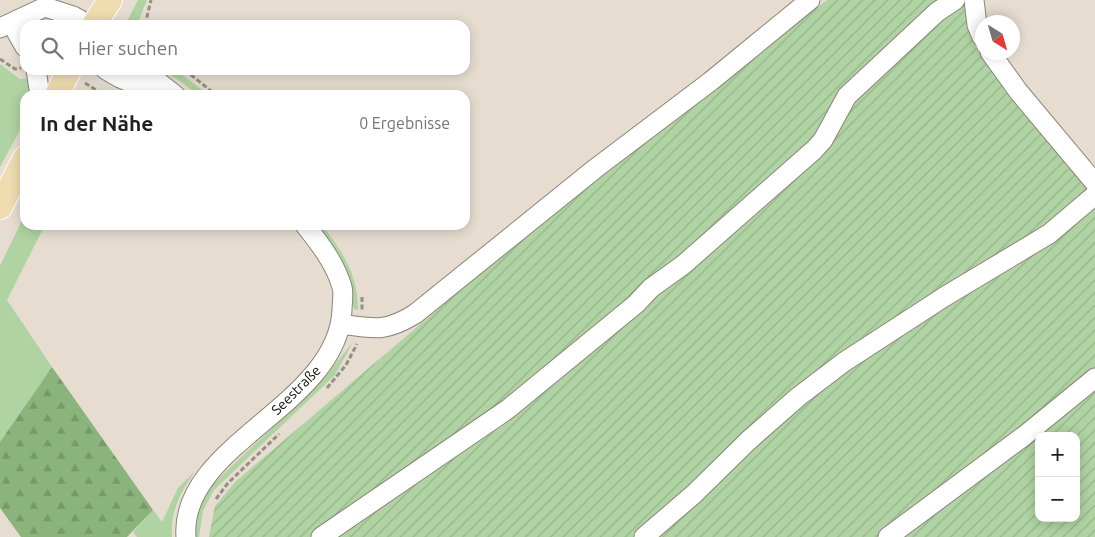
<!DOCTYPE html>
<html lang="de">
<meta charset="utf-8">
<style>
:root{--surface:#fff;--page:#f2f2f2;--text:#202124;--muted:#757577;--line:#e0e0e0}
body{margin:0;font-family:Ubuntu,sans-serif;background:var(--page);color:var(--text)}
.controls{position:absolute;right:15px;bottom:15px;display:grid;overflow:hidden;border-radius:10px;box-shadow:0 2px 12px #0003}
.controls button{width:45px;height:45px;display:grid;place-items:center;padding:0;border:0;border-bottom:1px solid var(--line);background:var(--surface);color:var(--text);font:25px sans-serif}
.compass{position:absolute;left:975px;top:15px;width:45px;height:45px;border-radius:50%;background:var(--surface);box-shadow:0 2px 12px #0003;rotate:143deg}
.list{margin:0;padding:0;list-style:none}
h2{display:flex;justify-content:space-between;align-items:center;height:65px;margin:0;padding:0 20px;font-size:21px}
h2 small{font-size:16px;font-weight:400;color:var(--muted)}
.icon{flex:none;width:28px;height:28px;fill:none;stroke:currentColor;stroke-width:2;stroke-linecap:round;stroke-linejoin:round}
.map{position:relative;flex:none;width:1095px;height:537px;overflow:hidden}
.search{position:absolute;background:var(--surface);box-shadow:0 2px 12px #0003;left:20px;top:20px;width:450px;height:55px;display:flex;align-items:center;gap:12px;box-sizing:border-box;padding:0 18px;border-radius:15px;color:var(--muted);font-size:19px}
.panel{position:absolute;background:var(--surface);box-shadow:0 2px 12px #0003;left:20px;top:90px;width:450px;height:140px;border-radius:15px}
.map>svg:first-child{display:block}
.grass{fill:#afd3a2}
.forest{fill:url(#forest-firs)}
.garden{fill:url(#garden-furrows);fill-rule:evenodd}
.lines{fill:none;stroke-linecap:round;stroke-linejoin:round}
.minor-casing{stroke:#8b8377;stroke-width:21}
.major-casing{stroke:#fff;stroke-width:26}
.path{stroke:#968f85;stroke-width:3;stroke-dasharray:5 2.5;stroke-linecap:butt}
.minor{stroke:#fff;stroke-width:19}
.major{stroke:#eedcaf;stroke-width:24}
.labels{text-anchor:middle;stroke-width:4;stroke-linejoin:round;paint-order:stroke}
.street-label{font-size:14px;fill:#0e0b07;stroke:#fff}
</style>
<div class="map">
<svg width="1095" height="537" viewBox="0 0 1095 537">
<defs>
<pattern id="forest-firs" width="22" height="20" patternUnits="userSpaceOnUse" patternTransform="scale(1.25)"><rect width="22" height="20" fill="#8ab47b"/><path d="M5 1l3.5 6h-7zM16 11l3.5 6h-7z" fill="#769969"/></pattern>
<pattern id="garden-furrows" width="10" height="10" patternUnits="userSpaceOnUse" patternTransform="scale(1.25)"><rect width="10" height="10" fill="#afd3a2"/><path d="M-1 1l2-2M0 10L10 0M9 11l2-2" fill="none" stroke="#95b48a"/></pattern>
</defs>
<rect width="100%" height="100%" fill="#e6ddd0"/>
<g class="grass">
<path d="M 138,0 L 147,0 L 137,25 L 125,25 Z"/>
<path d="M 0,64 L 20,79 L 30,78 L 30,95 L 25,95 L 25,121 L 0,167 Z"/>
<path d="M 164,70 L 176,70 L 209,95 L 199,95 Z"/>
<path d="M 25,214 L 25,225 L 45,225 L 7,300 L 52,367 L 0,442 L 0,266 Z"/>
<path d="M 315,225 L 322,225 C 343,252 358,275 358,310 L 354,309 C 348,269 339,256 315,225 Z"/>
<path d="M 353,342 L 335,375 L 214,490 L 203,511 L 199,537 L 195,537 L 197,512 L 212,485 L 322,380 Z"/>
<path d="M 195,471 C 181,492 170,511 172,537 L 137,537 L 133,532 L 153,510 L 162,522 L 178,488 Z"/>
</g>
<path class="forest" d="M 52,367 L 153,510 L 127,537 L 21,537 L 0,508 L 0,442 Z"/>
<path class="garden" d="M 827,0 L 970,0 L 975,31 L 982,47 L 1095,189 L 1095,537 L 209,537 L 215,506 L 235,482 L 504,253 ZM 1039,436 L 1076,436 L 1076,518 L 1039,518 Z"/>
<g class="lines">
<g class="minor-casing">
<g id="minor">
<path d="M 974,0 L 977,25 L 982,37"/>
<path d="M 12,24 L 25,47"/>
<path d="M 0,28 L 45,7 L 73,16 L 89,25"/>
<path d="M 990,52 L 1018,91 L 1095,183"/>
<path d="M 36,70 L 40,95"/>
<path d="M 106,70 L 120,78 L 161,95"/>
<path d="M 143,70 L 175,95"/>
<path d="M 341,324 C 375,329 386,332 415,314 L 596,168 L 711,81 L 810,0"/>
<path d="M 186,537 C 179,444 338,406 342,310 C 342,303 344,293 342,287 C 335,263 320,244 305,225"/>
<path d="M 321,537 L 508,409 L 636,304 L 651,288 L 683,265 L 814,150 L 823,140 L 847,96 L 937,12 L 955,0"/>
<path d="M 644,537 L 694,494 L 748,441 L 798,397 L 844,362 L 944,297 L 1049,234 L 1095,195"/>
<path d="M 888,537 L 1024,436 L 1095,378"/>
</g>
</g>
<g class="major-casing">
<g id="major">
<path d="M 94,25 L 110,0"/>
<path d="M 57,95 L 69,70"/>
<path d="M 0,207 L 25,158"/>
</g>
</g>
<g class="path">
<path d="M 145,25 L 151,0"/>
<path d="M 0,59 L 15,69 L 21,68"/>
<path d="M 185,70 L 216,95"/>
<path d="M 85,83 L 104,95"/>
<path d="M 362,297 L 362,310"/>
<path d="M 327,388 L 346,365 L 357,344"/>
<path d="M 216,499 L 228,483 L 279,434"/>
</g>
<use href="#minor" class="minor"/>
<use href="#major" class="major"/>
</g>
<g class="labels">
<g class="street-label">
<text transform="translate(296 390) rotate(-45)" y="5">Seestraße</text>
</g>
</g>
</svg>
<div class="controls">
<button>+</button>
<button>−</button>
</div>
<svg class="compass" viewBox="-18 -18 36 36"><path d="M0-13l5 13h-10z" fill="#e53935"/><path d="M0 13l5-13h-10z" fill="#757577"/></svg>
<div class="search"><svg class="icon" aria-label="search" viewBox="0 0 24 24"><circle cx="10" cy="10" r="6"/><path d="M15 15l6 6"/></svg>Hier suchen</div>
<section class="panel">
<h2>In der Nähe<small>0 Ergebnisse</small></h2>
<ul class="list">
</ul>
</section>
</div>
